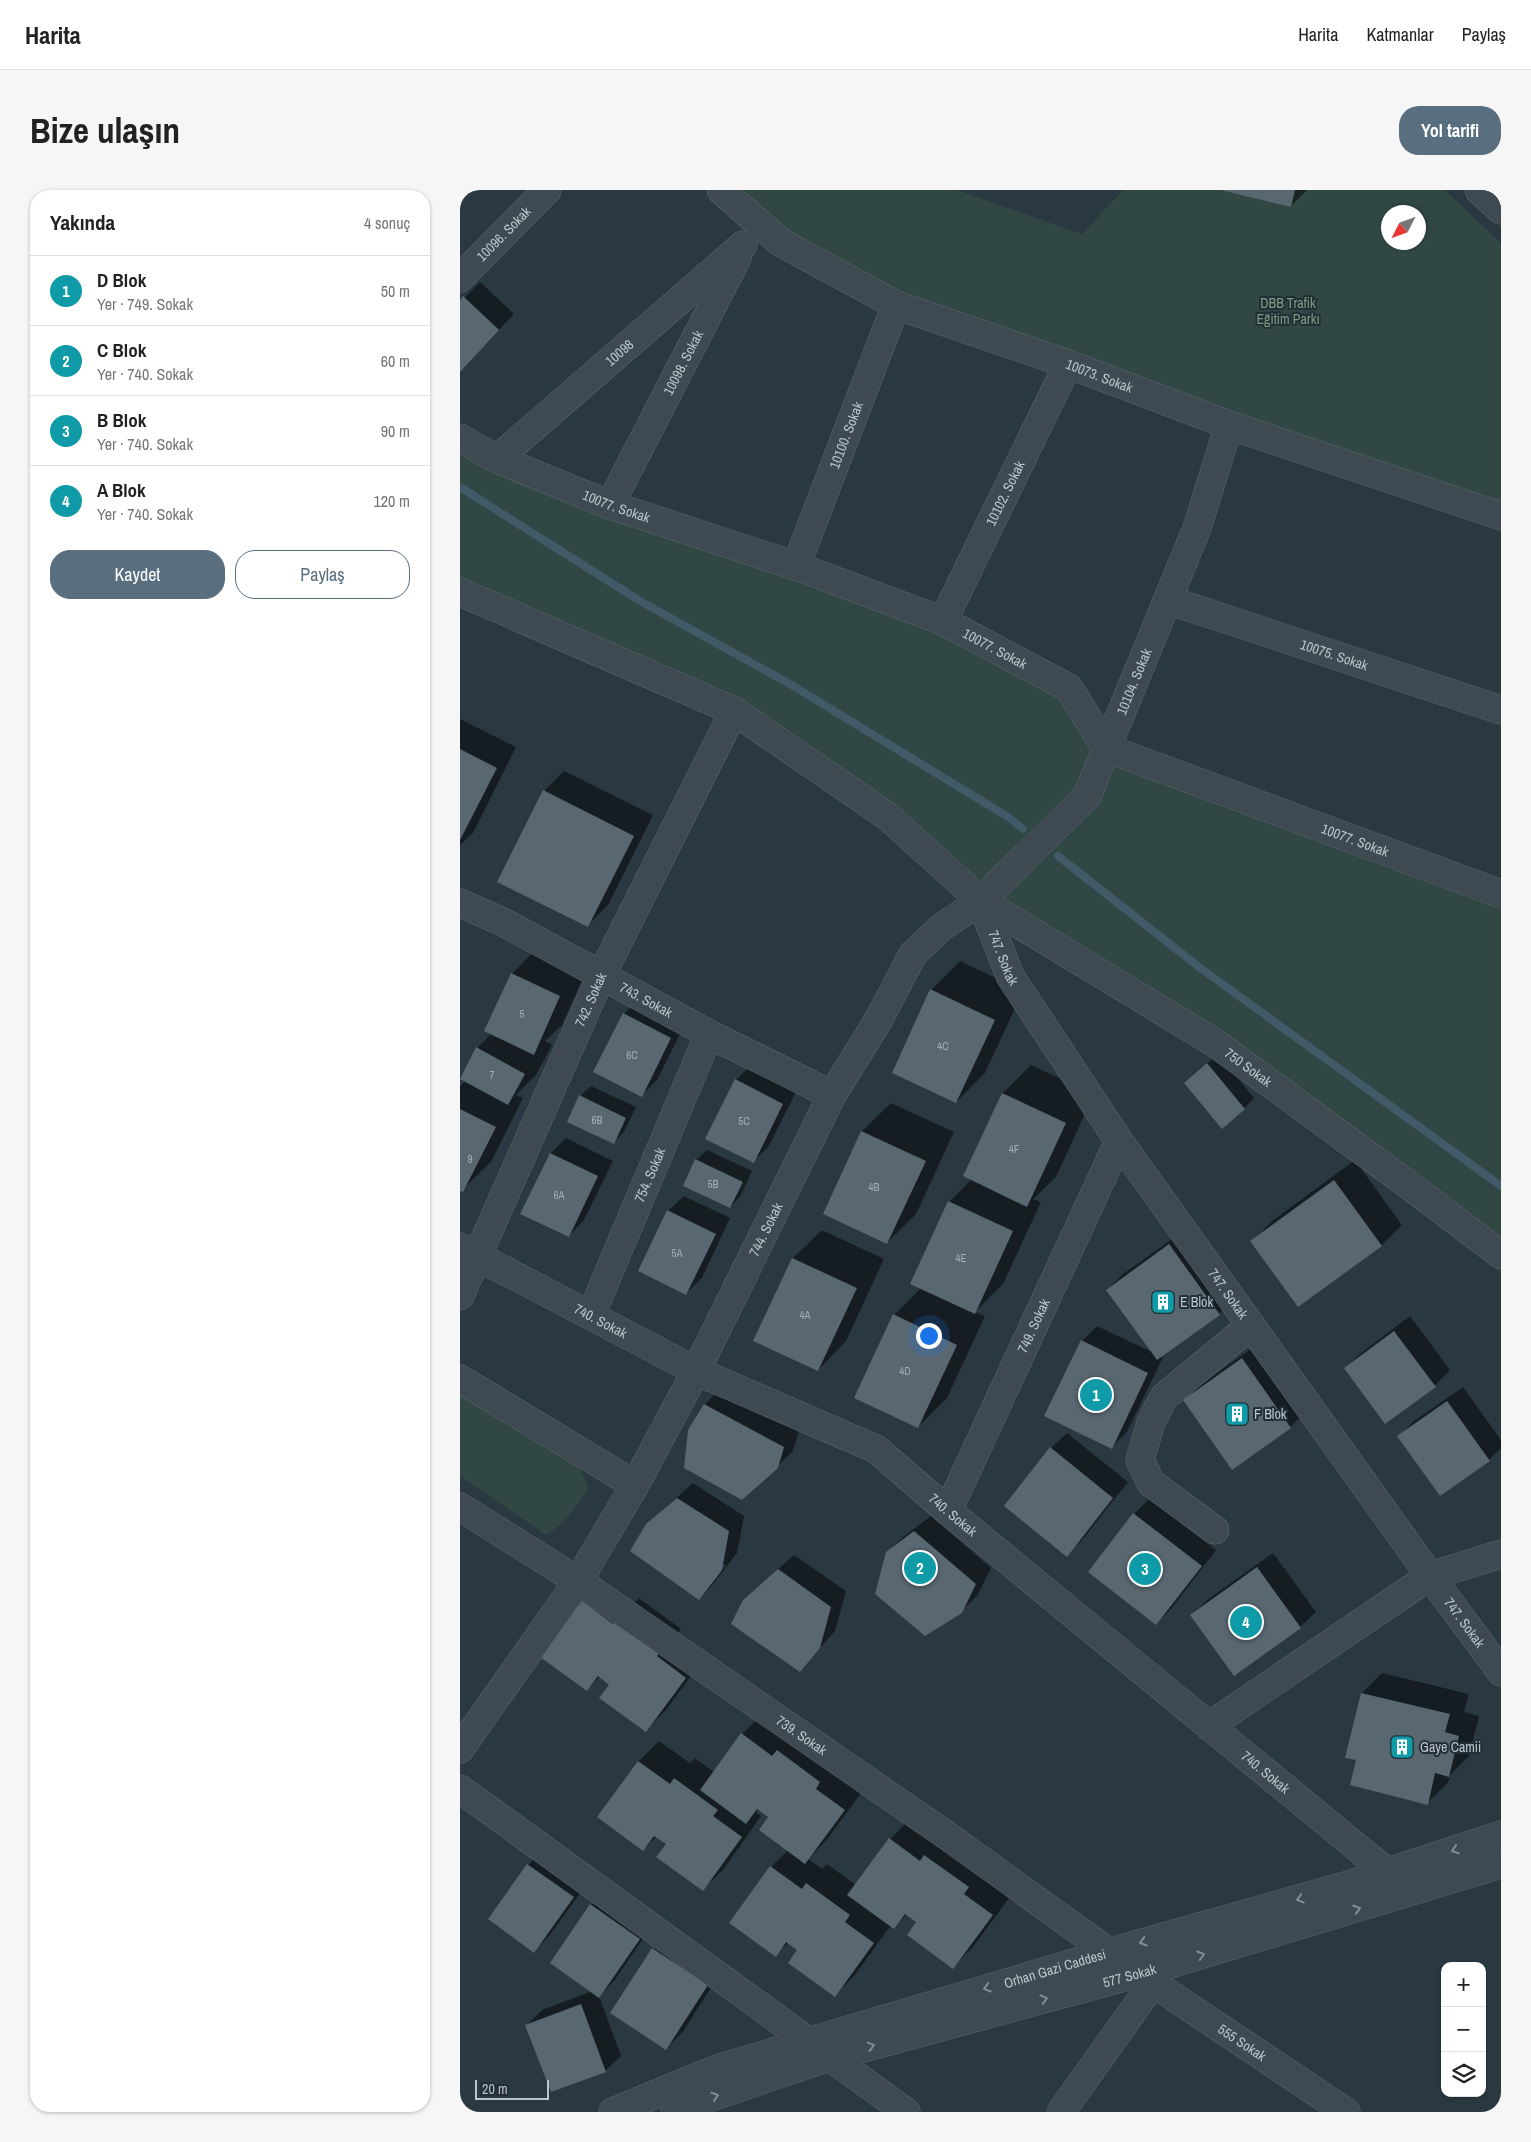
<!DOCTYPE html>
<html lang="tr">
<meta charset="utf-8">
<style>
:root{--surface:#fff;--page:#f6f6f6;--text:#222;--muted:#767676;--line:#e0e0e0;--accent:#596e7e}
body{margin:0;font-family:"Archivo Narrow",sans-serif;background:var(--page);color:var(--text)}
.controls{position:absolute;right:15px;bottom:15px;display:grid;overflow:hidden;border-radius:10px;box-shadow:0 1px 4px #0004}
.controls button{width:45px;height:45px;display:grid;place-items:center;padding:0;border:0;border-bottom:1px solid var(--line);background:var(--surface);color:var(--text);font:25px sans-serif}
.compass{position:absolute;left:921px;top:15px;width:45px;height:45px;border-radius:50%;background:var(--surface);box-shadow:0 1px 4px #0004;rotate:228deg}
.scale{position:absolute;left:15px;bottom:12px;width:74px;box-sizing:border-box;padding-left:5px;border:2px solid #bbc4cb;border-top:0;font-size:14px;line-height:18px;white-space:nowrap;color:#bbc4cb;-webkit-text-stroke:4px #232e37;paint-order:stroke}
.you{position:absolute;left:468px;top:1145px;width:18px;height:18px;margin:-12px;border:4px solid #fff;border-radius:50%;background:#1a73e8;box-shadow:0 0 0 8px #1a73e833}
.badge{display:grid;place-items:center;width:32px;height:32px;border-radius:50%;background:var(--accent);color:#fff;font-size:16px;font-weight:700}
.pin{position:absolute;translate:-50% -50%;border:2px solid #fff;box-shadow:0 1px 5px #0006}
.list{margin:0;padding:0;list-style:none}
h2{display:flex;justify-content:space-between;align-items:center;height:65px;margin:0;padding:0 20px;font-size:21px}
h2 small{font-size:16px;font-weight:400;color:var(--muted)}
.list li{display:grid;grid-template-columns:32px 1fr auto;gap:15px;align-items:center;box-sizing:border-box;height:70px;padding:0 20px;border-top:1px solid var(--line)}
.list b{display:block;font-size:19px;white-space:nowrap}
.list p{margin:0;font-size:16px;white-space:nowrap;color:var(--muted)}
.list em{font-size:16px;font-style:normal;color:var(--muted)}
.actions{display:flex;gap:10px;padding:15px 20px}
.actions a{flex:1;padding:11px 0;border:1px solid var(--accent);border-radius:20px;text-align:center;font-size:18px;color:var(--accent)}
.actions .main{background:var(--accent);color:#fff}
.icon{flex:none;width:28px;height:28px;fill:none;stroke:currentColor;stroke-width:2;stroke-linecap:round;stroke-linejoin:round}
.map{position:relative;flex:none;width:1041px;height:1922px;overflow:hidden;border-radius:20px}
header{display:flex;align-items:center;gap:30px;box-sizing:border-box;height:70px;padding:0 25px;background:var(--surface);border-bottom:1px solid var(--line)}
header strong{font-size:24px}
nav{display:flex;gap:28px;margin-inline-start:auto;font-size:18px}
.intro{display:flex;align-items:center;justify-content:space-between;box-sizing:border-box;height:120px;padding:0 30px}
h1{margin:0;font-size:35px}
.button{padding:12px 22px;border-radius:20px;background:var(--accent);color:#fff;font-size:18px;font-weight:700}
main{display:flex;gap:30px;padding:0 30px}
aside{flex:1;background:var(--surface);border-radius:20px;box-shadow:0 1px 4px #0004}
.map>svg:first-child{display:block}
.green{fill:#304744;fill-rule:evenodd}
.shadow{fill:#0007;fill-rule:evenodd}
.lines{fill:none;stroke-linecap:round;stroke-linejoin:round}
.stream{stroke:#425968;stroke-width:8}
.building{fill:#596771}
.minor-casing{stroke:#5c676e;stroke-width:29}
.minor{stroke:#3e4951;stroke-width:28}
.oneway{stroke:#838d94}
.labels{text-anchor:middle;stroke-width:4;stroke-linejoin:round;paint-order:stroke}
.number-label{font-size:11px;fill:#a2adb4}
.street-label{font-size:14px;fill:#bbc4cb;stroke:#232e37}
.park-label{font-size:14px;fill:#7c9e7e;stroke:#232e37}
.poi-label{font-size:14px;fill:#bbc4cb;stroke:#232e37;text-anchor:start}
</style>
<header>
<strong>Harita</strong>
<nav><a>Harita</a><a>Katmanlar</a><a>Paylaş</a></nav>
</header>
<div class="intro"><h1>Bize ulaşın</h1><a class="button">Yol tarifi</a></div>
<main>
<aside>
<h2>Yakında<small>4 sonuç</small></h2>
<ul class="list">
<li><span class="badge" style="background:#0f9aa8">1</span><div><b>D Blok</b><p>Yer · 749. Sokak</p></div><em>50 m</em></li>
<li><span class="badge" style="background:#0f9aa8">2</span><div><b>C Blok</b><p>Yer · 740. Sokak</p></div><em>60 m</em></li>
<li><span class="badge" style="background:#0f9aa8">3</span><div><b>B Blok</b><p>Yer · 740. Sokak</p></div><em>90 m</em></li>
<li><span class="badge" style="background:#0f9aa8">4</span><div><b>A Blok</b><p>Yer · 740. Sokak</p></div><em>120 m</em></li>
</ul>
<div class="actions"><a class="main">Kaydet</a><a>Paylaş</a></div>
</aside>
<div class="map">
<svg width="1041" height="1922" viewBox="0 0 1041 1922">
<rect width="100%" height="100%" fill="#2a3841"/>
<g class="green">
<path d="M 278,0 L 497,0 L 622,44 L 663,0 L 985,0 L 1041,53 L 1041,318 L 775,232 L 356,68 ZM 928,22 L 958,22 L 958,52 L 928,52 Z"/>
<path d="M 0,248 L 336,376 L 609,498 L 646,558 L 1041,705 L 1041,1065 L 954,999 L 521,711 L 274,521 L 0,402 Z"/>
<path d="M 0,1196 L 118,1273 L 129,1299 L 109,1326 L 99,1336 L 86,1345 L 0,1286 Z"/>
</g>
<g class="shadow">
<path d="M 763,0 L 847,0 L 831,16 Z"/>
<path d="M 20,92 L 54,124 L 0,181 L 0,112 Z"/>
<path d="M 0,529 L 56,557 L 13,643 L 0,655 Z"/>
<path d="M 104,581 L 193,625 L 148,715 L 128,735 L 84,601 Z"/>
<path d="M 80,755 L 128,777 L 102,835 L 85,851 L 92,855 L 76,885 L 56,905 L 63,908 L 31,972 L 2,1000 L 0,999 L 0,896 L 5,891 L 1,888 L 17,858 L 31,844 L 52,784 Z"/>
<path d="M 500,771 L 563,801 L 525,883 L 496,912 L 471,800 Z"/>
<path d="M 179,809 L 226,832 L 197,890 L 182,905 L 164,824 Z"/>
<path d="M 758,864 L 794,908 L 784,919 L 725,893 Z"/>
<path d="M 291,875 L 338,898 L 309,956 L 294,971 L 276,890 Z"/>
<path d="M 571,875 L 634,904 L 596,987 L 573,1009 L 581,1012 L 543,1094 L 515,1122 L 525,1126 L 487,1208 L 458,1237 L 434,1125 L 461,1098 L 451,1094 L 490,1011 L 512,989 L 543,903 Z"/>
<path d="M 131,896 L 176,917 L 164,942 L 153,953 L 120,906 Z"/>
<path d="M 431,913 L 494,942 L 456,1024 L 427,1053 L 364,1023 L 402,941 Z"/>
<path d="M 106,948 L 153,971 L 124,1030 L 109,1046 L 91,963 Z"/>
<path d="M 247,960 L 292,981 L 280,1007 L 270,1017 L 236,970 Z"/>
<path d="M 895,970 L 942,1035 L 922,1055 L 839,1115 L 792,1051 L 812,1031 Z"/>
<path d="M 224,1006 L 270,1028 L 242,1088 L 226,1103 L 208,1021 Z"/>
<path d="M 362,1040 L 424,1069 L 386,1151 L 358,1180 L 295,1150 L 333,1068 Z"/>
<path d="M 725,1040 L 774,1109 L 759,1124 L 700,1166 L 703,1167 L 667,1242 L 651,1258 L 622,1151 L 637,1136 L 692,1162 L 647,1100 L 663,1084 Z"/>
<path d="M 950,1126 L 990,1180 L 975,1196 L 885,1178 L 901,1163 Z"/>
<path d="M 798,1154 L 846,1222 L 830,1237 L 725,1210 L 740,1195 Z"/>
<path d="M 1003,1197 L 1041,1250 L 1041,1258 L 1029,1270 L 939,1247 L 954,1231 Z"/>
<path d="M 260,1199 L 339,1241 L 333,1261 L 317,1277 L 230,1240 L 245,1214 Z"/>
<path d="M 607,1243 L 668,1292 L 622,1350 L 607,1365 L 545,1316 L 591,1258 Z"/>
<path d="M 233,1293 L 284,1326 L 277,1363 L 254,1393 L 239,1409 L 187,1334 ZM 264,1374 L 266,1375 L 253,1393 L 250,1393 Z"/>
<path d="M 689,1309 L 756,1360 L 712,1418 L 696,1433 L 674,1324 Z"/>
<path d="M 471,1326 L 531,1378 L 517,1406 L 501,1422 L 427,1363 L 443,1347 Z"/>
<path d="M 813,1363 L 856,1422 L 840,1437 L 732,1425 L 747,1410 Z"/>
<path d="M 334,1365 L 386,1401 L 375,1441 L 340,1480 L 284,1410 Z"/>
<path d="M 143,1391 L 173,1414 L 179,1408 L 221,1439 L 216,1446 L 245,1467 L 206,1520 L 186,1540 L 151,1494 L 140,1486 L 127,1500 L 82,1467 L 123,1412 Z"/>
<path d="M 922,1483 L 1009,1504 L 1004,1522 L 1019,1526 L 1009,1566 L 990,1585 L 988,1593 L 967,1613 L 898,1569 L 886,1567 L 902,1503 Z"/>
<path d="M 302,1524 L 404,1599 L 365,1652 L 348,1669 L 362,1679 L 367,1674 L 396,1695 L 430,1649 L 450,1629 L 552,1704 L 513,1757 L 493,1777 L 458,1731 L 447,1724 L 434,1737 L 431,1735 L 395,1785 L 374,1806 L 339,1759 L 329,1752 L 315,1765 L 311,1677 L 328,1660 L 310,1626 L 299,1619 L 296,1622 L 301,1626 L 263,1680 L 242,1700 L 207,1654 L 197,1646 L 183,1660 L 138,1627 L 179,1571 L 199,1551 L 230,1573 L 235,1568 L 254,1582 L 282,1544 Z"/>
<path d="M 84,1659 L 129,1691 L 89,1746 L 74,1761 L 29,1728 L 68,1675 Z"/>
<path d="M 147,1700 L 194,1733 L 154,1791 L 139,1806 L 161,1866 L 145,1881 L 67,1835 L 82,1820 L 132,1801 L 131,1715 Z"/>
<path d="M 208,1744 L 263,1779 L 222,1843 L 206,1858 L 193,1759 Z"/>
</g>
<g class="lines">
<g class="stream">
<path d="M 0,297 L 180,411 L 330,494 L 548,627 L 563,639"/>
<path d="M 598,666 L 739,777 L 1041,996"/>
</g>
</g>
<g class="building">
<path d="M 761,0 L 835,0 L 831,17 Z"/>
<path d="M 3,106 L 39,140 L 0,182 L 0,110 Z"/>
<path d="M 0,559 L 37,578 L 0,650 Z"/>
<path d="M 83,600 L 174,646 L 128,737 L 37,692 Z"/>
<path d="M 51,783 L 100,806 L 74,865 L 24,841 Z"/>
<path d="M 470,799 L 535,830 L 496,913 L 432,883 Z"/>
<path d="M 163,823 L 211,848 L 182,907 L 133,882 Z"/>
<path d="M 16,857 L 65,884 L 48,915 L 0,889 Z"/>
<path d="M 747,873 L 785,919 L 762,939 L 724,893 Z"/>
<path d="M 275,889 L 323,914 L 294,973 L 245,949 Z"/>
<path d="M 542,903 L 606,933 L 567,1017 L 503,986 Z"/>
<path d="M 119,905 L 166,928 L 154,954 L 107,932 Z"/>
<path d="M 0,919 L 36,937 L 3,1002 L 0,1001 Z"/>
<path d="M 401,941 L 466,971 L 427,1054 L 363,1024 Z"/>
<path d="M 90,963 L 138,986 L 109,1047 L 60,1024 Z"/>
<path d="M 235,969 L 283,992 L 270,1018 L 223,996 Z"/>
<path d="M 874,990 L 922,1056 L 838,1117 L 790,1051 Z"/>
<path d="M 488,1011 L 553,1041 L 515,1124 L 450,1094 Z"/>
<path d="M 207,1020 L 256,1044 L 226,1105 L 178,1081 Z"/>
<path d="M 709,1054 L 760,1125 L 697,1170 L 646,1100 Z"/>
<path d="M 332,1068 L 397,1098 L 358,1181 L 293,1151 Z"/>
<path d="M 433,1124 L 497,1155 L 458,1238 L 394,1208 Z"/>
<path d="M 934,1141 L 976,1197 L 925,1234 L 884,1178 Z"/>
<path d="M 621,1150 L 688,1183 L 652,1259 L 584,1226 Z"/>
<path d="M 782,1168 L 831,1238 L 772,1280 L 723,1210 Z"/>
<path d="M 987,1211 L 1030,1271 L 980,1306 L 937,1246 Z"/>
<path d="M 244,1214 L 324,1257 L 318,1278 L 282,1310 L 224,1278 L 228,1240 Z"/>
<path d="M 590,1257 L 653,1308 L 607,1367 L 544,1316 Z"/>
<path d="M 217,1308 L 269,1341 L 262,1380 L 239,1410 L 170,1361 L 186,1334 Z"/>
<path d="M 673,1323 L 742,1376 L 696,1435 L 628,1382 Z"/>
<path d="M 454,1341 L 516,1394 L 502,1423 L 465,1446 L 415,1404 L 426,1362 Z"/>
<path d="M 797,1377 L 841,1438 L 774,1486 L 730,1425 Z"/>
<path d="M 318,1379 L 371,1417 L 360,1458 L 340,1482 L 271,1434 L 283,1410 Z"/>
<path d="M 122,1411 L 153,1434 L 157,1428 L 201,1460 L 197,1466 L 226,1488 L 186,1542 L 139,1508 L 149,1495 L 138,1486 L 127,1501 L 80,1467 Z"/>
<path d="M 901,1503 L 990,1524 L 985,1542 L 999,1546 L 989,1587 L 975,1583 L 968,1615 L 890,1595 L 896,1570 L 885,1568 Z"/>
<path d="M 281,1543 L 312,1566 L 317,1560 L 360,1592 L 356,1599 L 385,1620 L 345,1674 L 299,1640 L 308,1627 L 297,1619 L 286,1634 L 240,1600 Z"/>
<path d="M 178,1571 L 210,1594 L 214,1588 L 258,1620 L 253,1626 L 282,1647 L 243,1701 L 196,1667 L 206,1654 L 194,1646 L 183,1661 L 137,1627 Z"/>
<path d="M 429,1648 L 460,1671 L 464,1665 L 509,1697 L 504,1704 L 533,1725 L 493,1779 L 447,1745 L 456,1732 L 445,1724 L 434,1739 L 387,1705 Z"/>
<path d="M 67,1674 L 114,1707 L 74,1763 L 28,1729 Z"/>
<path d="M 310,1676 L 342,1699 L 346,1693 L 390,1725 L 385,1732 L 414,1753 L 375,1807 L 328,1773 L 337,1760 L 326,1752 L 316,1767 L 269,1733 Z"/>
<path d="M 130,1714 L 180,1749 L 139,1808 L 90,1773 Z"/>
<path d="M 192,1758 L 248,1795 L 206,1860 L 150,1823 Z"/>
<path d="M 121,1814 L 146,1882 L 91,1902 L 65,1835 Z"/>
</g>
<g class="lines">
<g class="minor-casing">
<g id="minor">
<path id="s1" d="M 261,0 L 320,52 L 436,115 L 608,174 L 769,235 L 1041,326"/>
<path d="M 1019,0 L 1041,20"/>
<path id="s2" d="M 0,88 L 87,0"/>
<path id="s3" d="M 0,248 L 37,269 L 150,315 L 336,376 L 483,431 L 609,498 L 646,558 L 1041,704"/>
<path id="s4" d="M 37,269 L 283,55"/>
<path id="s5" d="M 150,315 L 277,68"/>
<path id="s6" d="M 336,376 L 436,115"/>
<path id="s7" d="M 0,402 L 274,521 L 427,626 L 521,711 L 755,853 L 954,999 L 1041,1065"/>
<path id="s8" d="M 708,410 L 1041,520"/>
<path id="s9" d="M 483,431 L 608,174"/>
<path id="s10" d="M 521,711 L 550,786 L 659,951 L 970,1386 L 1041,1482"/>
<path id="s11" d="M 0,713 L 43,732 L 249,844 L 372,905"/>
<path id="s12" d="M 0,1057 L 236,1181 L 416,1259 L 488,1321 L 927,1682"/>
<path id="s13" d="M 0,1106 L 141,786 L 274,521"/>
<path id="s14" d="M 131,1125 L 249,844"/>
<path d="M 0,1189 L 175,1295"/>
<path id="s15" d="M 0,1317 L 118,1391 L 486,1645 L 678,1783 L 886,1922"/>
<path id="s16" d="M 488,1321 L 659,951"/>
<path d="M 755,1340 L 691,1293 L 680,1270 L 691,1232 L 704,1207 L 791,1135"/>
<path d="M 749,1536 L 970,1386 L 1041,1364"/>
<path id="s17" d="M 0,1559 L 118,1391 L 175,1295 L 236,1181 L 372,905 L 419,829 L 453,764 L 483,736 L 521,711 L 627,606 L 737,338 L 769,235"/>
<path d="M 0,1599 L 446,1922"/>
<path id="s18" d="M 153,1922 L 257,1879 L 654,1761 L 885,1696 L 1041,1645"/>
<path id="s19" d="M 215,1922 L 228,1915 L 363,1869 L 687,1781 L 1041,1674"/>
<path d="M 601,1922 L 693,1793"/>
</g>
</g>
<use href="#minor" class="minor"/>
</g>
<defs><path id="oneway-chevron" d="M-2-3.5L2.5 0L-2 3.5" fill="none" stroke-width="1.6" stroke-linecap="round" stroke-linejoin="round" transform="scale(1.25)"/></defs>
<g class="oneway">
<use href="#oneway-chevron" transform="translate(995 1660) rotate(162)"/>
<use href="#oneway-chevron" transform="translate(840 1709) rotate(164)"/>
<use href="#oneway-chevron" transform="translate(897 1719) rotate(-17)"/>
<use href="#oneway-chevron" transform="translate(683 1752) rotate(164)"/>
<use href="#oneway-chevron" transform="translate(741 1765) rotate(-17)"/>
<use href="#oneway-chevron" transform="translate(527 1798) rotate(163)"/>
<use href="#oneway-chevron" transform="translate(584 1809) rotate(-15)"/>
<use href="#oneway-chevron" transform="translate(411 1856) rotate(-15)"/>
<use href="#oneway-chevron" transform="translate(255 1906) rotate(-19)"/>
</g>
<defs>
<g id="building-square" transform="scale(1.25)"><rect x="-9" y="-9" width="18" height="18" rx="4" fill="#0f9aa8" stroke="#232e37"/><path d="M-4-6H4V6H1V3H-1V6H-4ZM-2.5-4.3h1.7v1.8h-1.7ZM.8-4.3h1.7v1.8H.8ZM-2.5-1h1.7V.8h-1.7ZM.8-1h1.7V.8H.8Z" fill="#fff"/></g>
</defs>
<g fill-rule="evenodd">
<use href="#building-square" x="703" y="1112"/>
<use href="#building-square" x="777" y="1224"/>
<use href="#building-square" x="942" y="1557"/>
</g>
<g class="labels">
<g class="number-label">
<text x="62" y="828">5</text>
<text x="483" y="860">4C</text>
<text x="172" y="869">6C</text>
<text x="32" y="889">7</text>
<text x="137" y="934">6B</text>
<text x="284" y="935">5C</text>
<text x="554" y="963">4F</text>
<text x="10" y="973">9</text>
<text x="253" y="998">5B</text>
<text x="414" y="1001">4B</text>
<text x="99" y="1009">6A</text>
<text x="217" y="1067">5A</text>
<text x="501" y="1072">4E</text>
<text x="345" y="1129">4A</text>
<text x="445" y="1185">4D</text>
</g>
<g class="street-label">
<text dy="5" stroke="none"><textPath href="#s2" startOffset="62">10096. Sokak</textPath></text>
<text dy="5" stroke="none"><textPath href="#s4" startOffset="162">10098</textPath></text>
<text dy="5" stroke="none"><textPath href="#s5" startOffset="160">10098. Sokak</textPath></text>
<text dy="5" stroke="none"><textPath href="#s1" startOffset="426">10073. Sokak</textPath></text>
<text dy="5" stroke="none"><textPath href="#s6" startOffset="140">10100. Sokak</textPath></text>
<text dy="5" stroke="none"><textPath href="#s9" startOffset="142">10102. Sokak</textPath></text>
<text dy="5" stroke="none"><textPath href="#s3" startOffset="171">10077. Sokak</textPath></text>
<text dy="5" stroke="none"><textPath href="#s3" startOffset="576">10077. Sokak</textPath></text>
<text dy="5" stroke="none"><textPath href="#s8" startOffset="175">10075. Sokak</textPath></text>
<text dy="5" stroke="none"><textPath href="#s17" startOffset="1276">10104. Sokak</textPath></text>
<text dy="5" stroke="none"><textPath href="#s3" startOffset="996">10077. Sokak</textPath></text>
<text dy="5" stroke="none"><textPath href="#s10" startOffset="61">747. Sokak</textPath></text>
<text dy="5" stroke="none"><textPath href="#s13" startOffset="324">742. Sokak</textPath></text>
<text dy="5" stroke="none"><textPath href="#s11" startOffset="210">743. Sokak</textPath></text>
<text dy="5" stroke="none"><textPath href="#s7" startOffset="926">750 Sokak</textPath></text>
<text dy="5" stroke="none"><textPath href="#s14" startOffset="152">754. Sokak</textPath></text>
<text dy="5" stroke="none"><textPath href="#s17" startOffset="604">744. Sokak</textPath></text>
<text dy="5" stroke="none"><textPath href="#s10" startOffset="466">747. Sokak</textPath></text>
<text dy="5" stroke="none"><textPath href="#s12" startOffset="159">740. Sokak</textPath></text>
<text dy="5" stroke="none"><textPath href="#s16" startOffset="204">749. Sokak</textPath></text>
<text dy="5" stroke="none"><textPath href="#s12" startOffset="564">740. Sokak</textPath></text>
<text dy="5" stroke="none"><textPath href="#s10" startOffset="871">747. Sokak</textPath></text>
<text dy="5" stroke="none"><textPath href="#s15" startOffset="411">739. Sokak</textPath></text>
<text dy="5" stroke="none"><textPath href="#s12" startOffset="969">740. Sokak</textPath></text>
<text dy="5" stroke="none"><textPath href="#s18" startOffset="465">Orhan Gazi Caddesi</textPath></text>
<text dy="5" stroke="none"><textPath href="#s19" startOffset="475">577 Sokak</textPath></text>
<text dy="5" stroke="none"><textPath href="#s15" startOffset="948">555 Sokak</textPath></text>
</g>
<g class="park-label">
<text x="828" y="118">DBB Trafik<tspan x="828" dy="16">Eğitim Parkı</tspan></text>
</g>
<g class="poi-label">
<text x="720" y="1117">E Blok</text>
<text x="794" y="1229">F Blok</text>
<text x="960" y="1562">Gaye Camii</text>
</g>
</g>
</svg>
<div class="controls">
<button>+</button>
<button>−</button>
<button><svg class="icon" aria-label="layers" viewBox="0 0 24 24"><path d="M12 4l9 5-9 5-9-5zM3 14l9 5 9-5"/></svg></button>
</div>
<svg class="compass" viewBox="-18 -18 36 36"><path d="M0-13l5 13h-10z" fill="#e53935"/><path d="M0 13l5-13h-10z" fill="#767676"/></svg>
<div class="scale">20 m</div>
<div class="you"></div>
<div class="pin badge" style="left:636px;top:1205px;background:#0f9aa8">1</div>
<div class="pin badge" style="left:460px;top:1378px;background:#0f9aa8">2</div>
<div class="pin badge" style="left:685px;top:1379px;background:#0f9aa8">3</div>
<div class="pin badge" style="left:786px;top:1432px;background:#0f9aa8">4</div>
</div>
</main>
